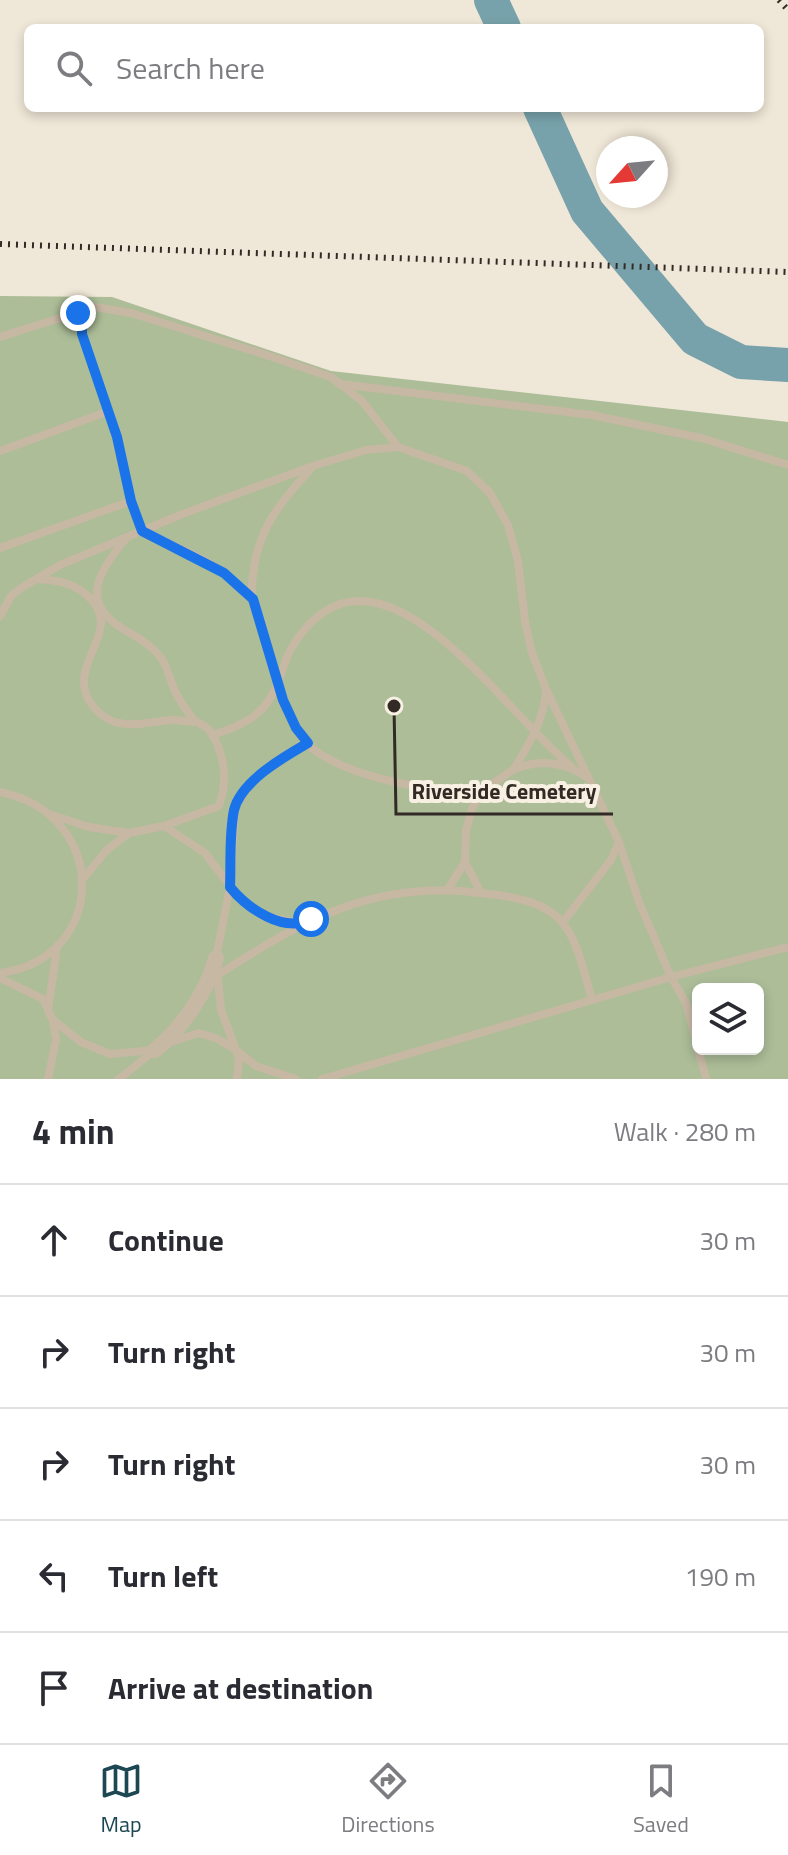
<!DOCTYPE html>
<meta charset="utf-8">
<style>
:root{--surface:#fff;--page:#f7f7f7;--text:#2b2b33;--muted:#7c7c81;--line:#e1e1e2;--accent:#1d4752}
body{margin:0;font-family:"Titillium Web",sans-serif;background:var(--page);color:var(--text)}
.controls{position:absolute;right:24px;bottom:24px;display:grid;overflow:hidden;border-radius:12px;box-shadow:0 4px 12px #0003}
.controls button{width:72px;height:72px;display:grid;place-items:center;padding:0;border:0;border-bottom:2px solid var(--line);background:var(--surface);color:var(--text);font:40px sans-serif}
.compass{position:absolute;left:596px;top:136px;width:72px;height:72px;border-radius:50%;background:var(--surface);box-shadow:0 4px 12px #0003;rotate:243deg}
.stop{position:absolute;width:24px;height:24px;margin:-18px;border:6px solid #1a73e8;border-radius:50%;background:#fff}
.stop.end{background:#1a73e8;border-color:#fff;box-shadow:0 2px 8px #0008}
.list{margin:0;padding:0;list-style:none}
h2{display:flex;justify-content:space-between;align-items:center;height:104px;margin:0;padding:0 32px;font-size:34px}
h2 small{font-size:26px;font-weight:400;color:var(--muted)}
.list li{display:grid;grid-template-columns:52px 1fr auto;gap:24px;align-items:center;box-sizing:border-box;height:112px;padding:0 32px;border-top:2px solid var(--line)}
.list b{display:block;font-size:30px;white-space:nowrap}
.list em{font-size:26px;font-style:normal;color:var(--muted)}
.icon{flex:none;width:44px;height:44px;fill:none;stroke:currentColor;stroke-width:2;stroke-linecap:round;stroke-linejoin:round}
.map{position:relative;flex:none;width:788px;height:1079px;overflow:hidden}
.search{position:absolute;background:var(--surface);box-shadow:0 4px 12px #0003;left:24px;right:24px;top:24px;height:88px;display:flex;align-items:center;gap:20px;box-sizing:border-box;padding:0 28px;border-radius:12px;color:var(--muted);font-size:30px}
.sheet{height:664px;background:var(--surface)}
nav{display:flex;justify-content:space-around;align-items:center;box-sizing:border-box;height:112px;border-top:2px solid var(--line);background:var(--surface);font-size:22px;color:var(--muted)}
nav a{display:grid;justify-items:center;gap:4px}
nav .on{color:var(--accent)}
.map>svg:first-child{display:block}
.green{fill:#acbd98;fill-rule:evenodd}
.lines{fill:none;stroke-linecap:round;stroke-linejoin:round}
.river{stroke:#78a2ab;stroke-width:34}
.lane{stroke:#c7b8a4;stroke-width:8}
.street{stroke:#c7b8a4;stroke-width:16}
.rail{stroke:#322b25;stroke-width:6;stroke-dasharray:2 6;stroke-linecap:butt}
.route{stroke:#1a73e8;stroke-width:10}
.leader{fill:none;stroke:#322b25;stroke-width:3}
.callout-dot{fill:#322b25;stroke:#f8f1e3;stroke-width:3}
.callout-label{font-size:22px;text-anchor:middle;font-weight:bold;fill:#322b25;stroke:#f8f1e3;stroke-width:8;stroke-linejoin:round;paint-order:stroke}
</style>
<div class="map">
<svg width="788" height="1079" viewBox="0 0 788 1079">
<rect width="100%" height="100%" fill="#efe7d7"/>
<path class="green" d="M 0,296 L 112,297 L 331,371 L 788,422 L 788,1079 L 0,1079 ZM 698,989 L 758,989 L 758,1049 L 698,1049 Z"/>
<g class="lines">
<g class="river">
<path d="M 491,0 L 504,28"/>
<path d="M 540,108 L 587,211 L 695,339 L 741,362 L 788,365"/>
</g>
<g class="lane">
<path d="M 89,311 L 82,320 L 82,334 L 117,437 L 131,501 L 142,531 C 179,548 224,565 251,597 C 257,604 259,617 261,625 C 271,660 286,732 317,752 C 356,778 436,795 482,788 C 493,786 503,775 513,770 C 539,758 566,762 588,778"/>
<path d="M 0,337 L 95,307 L 131,313 L 263,354 L 331,377 L 362,401 L 398,447 L 467,471 L 490,493 L 508,525 L 518,561 L 525,621 L 532,653 L 546,689 L 619,842 L 639,902 L 671,977 L 686,1003 L 698,1047"/>
<path d="M 340,384 L 592,415 L 701,438 L 788,465"/>
<path d="M 0,451 L 109,411"/>
<path d="M 125,540 C 101,568 79,601 120,627 C 132,635 145,640 155,651 C 167,662 168,675 174,689 C 178,699 187,711 194,720 C 199,724 205,725 209,730 C 225,752 228,781 219,806 L 164,826"/>
<path d="M 0,548 L 131,501"/>
<path d="M 36,579 C 56,580 72,582 88,596 C 125,631 69,660 88,699 C 93,707 101,716 110,720 C 128,729 153,721 172,720 C 180,720 188,722 196,722"/>
<path d="M 253,598 C 250,587 253,577 254,567 C 260,526 283,499 310,470"/>
<path d="M 0,616 L 11,596 L 21,588 L 60,565 L 180,515 L 313,466 L 366,450 L 398,447"/>
<path d="M 212,735 C 245,725 266,715 279,680 C 283,669 286,657 292,647 C 376,511 505,715 571,766"/>
<path d="M 514,769 C 529,744 544,720 546,690"/>
<path d="M 0,792 C 112,815 107,960 0,973"/>
<path d="M 52,815 L 89,827 L 129,833"/>
<path d="M 465,862 L 481,893 C 567,902 571,922 592,1000"/>
<path d="M 82,880 L 107,850 L 129,833 L 164,826 L 205,853 L 242,902 L 264,917 L 302,923"/>
<path d="M 448,889 L 465,862 L 466,831 L 472,808 L 485,788"/>
<path d="M 563,922 L 611,860 L 619,842"/>
<path d="M 57,947 L 48,1011 L 53,1020 L 81,1042 L 110,1054 L 155,1050"/>
<path d="M 218,975 C 304,919 374,880 481,893"/>
<path d="M 0,978 L 43,999 L 48,1009"/>
<path d="M 168,1043 L 199,1033 L 218,1039 L 236,1050 L 239,1060 L 237,1079"/>
<path d="M 698,1049 L 706,1079"/>
<path d="M 48,1079 L 56,1039 L 53,1021"/>
<path d="M 119,1079 L 155,1050"/>
<path d="M 296,1079 L 256,1066 L 236,1050 L 221,1010 L 216,958 L 230,887 L 235,807 L 251,783 L 280,759 L 308,743"/>
<path d="M 322,1079 L 671,977 L 788,947"/>
</g>
<path class="street" d="M 155,1050 C 183,1027 207,992 216,958"/>
<g class="rail">
<path d="M 779,0 L 788,10"/>
<path d="M 0,244 L 788,272"/>
</g>
</g>
<g class="lines">
<path class="route" d="M 78,313 L 90,311 L 82,320 L 82,334 L 117,437 L 131,501 L 142,531 L 224,573 L 253,599 L 283,700 L 296,728 L 308,743 C 284,757 241,781 234,810 C 229,835 231,862 230,887 C 247,908 284,934 311,919"/>
</g>
<path class="leader" d="M394 706L396 814H613"/>
<circle class="callout-dot" cx="394" cy="706" r="8"/>
<g class="callout-label">
<text x="504" y="799">Riverside Cemetery</text>
</g>
</svg>
<div class="controls">
<button><svg class="icon" aria-label="layers" viewBox="0 0 24 24"><path d="M12 4l9 5-9 5-9-5zM3 14l9 5 9-5"/></svg></button>
</div>
<svg class="compass" viewBox="-18 -18 36 36"><path d="M0-13l5 13h-10z" fill="#e53935"/><path d="M0 13l5-13h-10z" fill="#7c7c81"/></svg>
<div class="stop" style="left:311px;top:919px"></div>
<div class="stop end" style="left:78px;top:313px"></div>
<div class="search"><svg class="icon" aria-label="search" viewBox="0 0 24 24"><circle cx="10" cy="10" r="6"/><path d="M15 15l6 6"/></svg>Search here</div>
</div>
<section class="sheet">
<h2>4 min<small>Walk · 280 m</small></h2>
<ul class="list">
<li><svg class="icon" aria-label="ahead" viewBox="0 0 24 24"><path d="M12 20V5M6 11l6-6 6 6"/></svg><div><b>Continue</b></div><em>30 m</em></li>
<li><svg class="icon" aria-label="right" viewBox="0 0 24 24"><path d="M7 20v-9h11M14 6l5 5-5 5"/></svg><div><b>Turn right</b></div><em>30 m</em></li>
<li><svg class="icon" aria-label="right" viewBox="0 0 24 24"><path d="M7 20v-9h11M14 6l5 5-5 5"/></svg><div><b>Turn right</b></div><em>30 m</em></li>
<li><svg class="icon" aria-label="left" viewBox="0 0 24 24"><path d="M17 20v-9H6M10 6l-5 5 5 5"/></svg><div><b>Turn left</b></div><em>190 m</em></li>
<li><svg class="icon" aria-label="arrive" viewBox="0 0 24 24"><path d="M6 21V4h12l-3 4 3 4H6"/></svg><div><b>Arrive at destination</b></div></li>
</ul>
</section>
<nav>
<a class="on"><svg class="icon" aria-label="map" viewBox="0 0 24 24"><path d="M3 6l6-2 6 2 6-2v14l-6 2-6-2-6 2zM9 4v14M15 6v14"/></svg>Map</a>
<a><svg class="icon" aria-label="directions" viewBox="0 0 24 24"><path d="M12 3l9 9-9 9-9-9zM9 14v-3h6M13 9l2 2-2 2"/></svg>Directions</a>
<a><svg class="icon" aria-label="saved" viewBox="0 0 24 24"><path d="M7 4h10v16l-5-4-5 4z"/></svg>Saved</a>
</nav>
